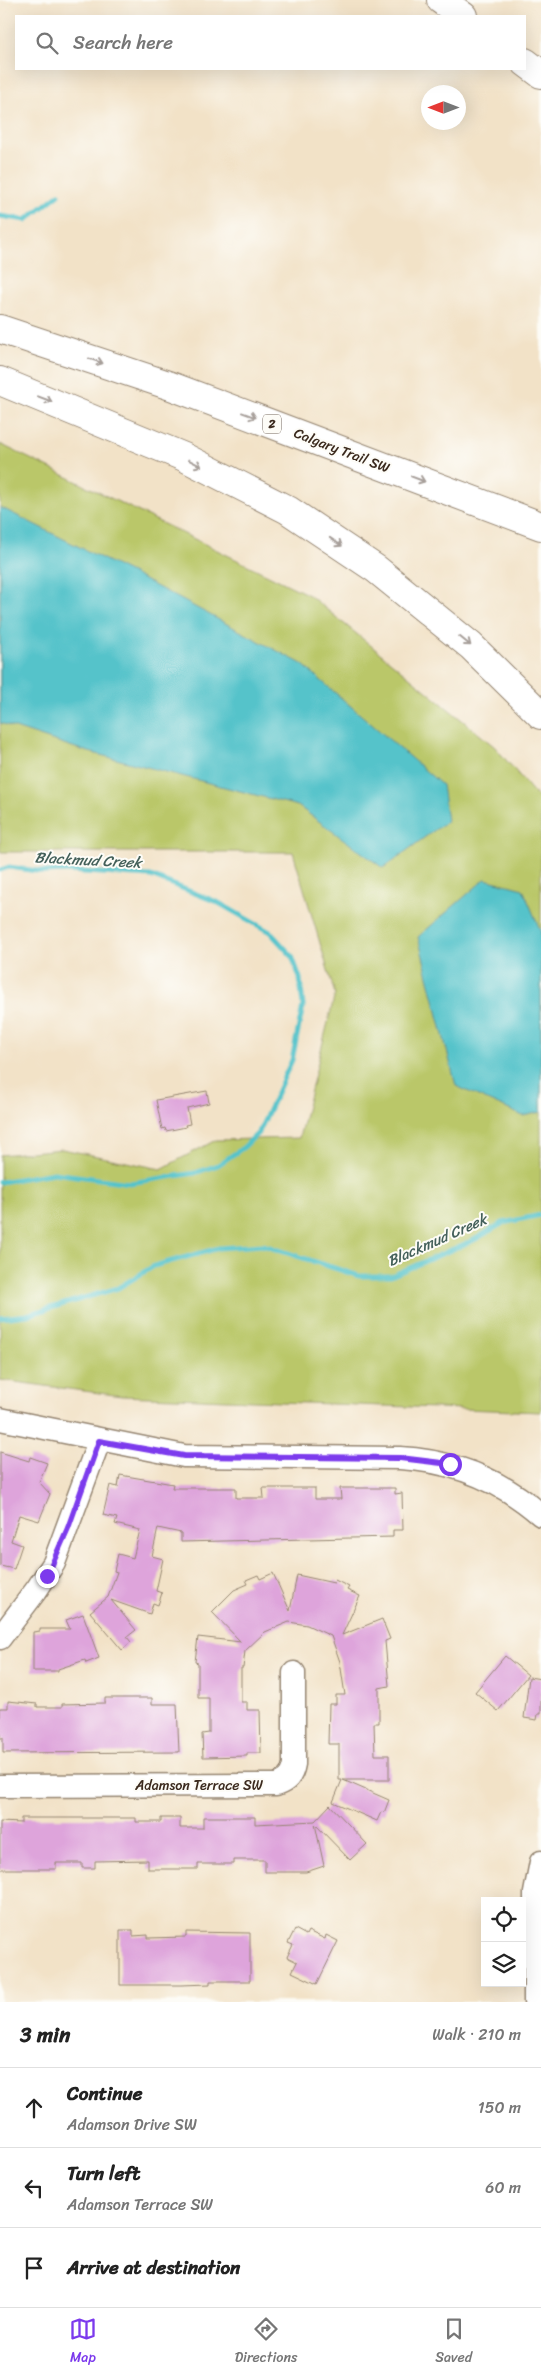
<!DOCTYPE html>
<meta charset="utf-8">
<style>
:root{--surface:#fff;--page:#f6f6f6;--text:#222;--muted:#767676;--line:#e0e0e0;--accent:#7c3aed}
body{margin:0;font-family:Sriracha,sans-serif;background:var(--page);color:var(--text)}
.controls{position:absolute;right:15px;bottom:15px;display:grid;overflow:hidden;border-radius:0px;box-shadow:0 5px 20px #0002}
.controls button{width:45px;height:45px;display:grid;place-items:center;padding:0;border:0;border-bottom:1px solid var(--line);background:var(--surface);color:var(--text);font:25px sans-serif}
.compass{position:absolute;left:421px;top:85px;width:45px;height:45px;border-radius:50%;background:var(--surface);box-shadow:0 5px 20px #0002;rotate:270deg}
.stop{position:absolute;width:15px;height:15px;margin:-11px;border:4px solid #7c3aed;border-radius:50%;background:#fff}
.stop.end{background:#7c3aed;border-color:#fff;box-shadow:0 1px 5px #0008}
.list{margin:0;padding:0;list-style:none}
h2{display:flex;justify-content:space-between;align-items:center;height:65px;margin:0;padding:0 20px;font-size:21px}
h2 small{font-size:16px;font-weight:400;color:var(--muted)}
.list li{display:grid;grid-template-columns:32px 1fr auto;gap:15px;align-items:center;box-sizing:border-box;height:80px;padding:0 20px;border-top:1px solid var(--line)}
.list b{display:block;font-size:19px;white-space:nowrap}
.list p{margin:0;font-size:16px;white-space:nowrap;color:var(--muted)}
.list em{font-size:16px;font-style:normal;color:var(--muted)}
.icon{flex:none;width:28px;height:28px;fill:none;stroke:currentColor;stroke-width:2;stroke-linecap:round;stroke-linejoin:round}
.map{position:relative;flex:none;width:541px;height:2002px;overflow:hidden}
.search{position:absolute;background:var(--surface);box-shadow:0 5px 20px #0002;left:15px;right:15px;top:15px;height:55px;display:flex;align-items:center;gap:12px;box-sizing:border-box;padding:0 18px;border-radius:0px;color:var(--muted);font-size:19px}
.sheet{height:305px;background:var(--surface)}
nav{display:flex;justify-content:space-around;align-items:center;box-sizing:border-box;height:70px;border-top:1px solid var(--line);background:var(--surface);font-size:14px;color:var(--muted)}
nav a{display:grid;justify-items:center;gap:2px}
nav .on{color:var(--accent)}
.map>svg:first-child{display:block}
.green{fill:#bac769;stroke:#7a7844}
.water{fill:#55c3ca;stroke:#487674}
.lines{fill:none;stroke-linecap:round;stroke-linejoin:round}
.stream{stroke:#55c3ca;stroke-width:5}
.building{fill:#dea4db}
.minor-casing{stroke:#968672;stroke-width:25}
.highway-casing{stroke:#968672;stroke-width:30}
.minor{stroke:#fff;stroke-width:22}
.highway{stroke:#fff;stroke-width:28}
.oneway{stroke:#a79f9a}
.route{stroke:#7c3aed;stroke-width:6}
.labels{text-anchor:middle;stroke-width:4;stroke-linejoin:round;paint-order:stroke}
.shield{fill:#fdfcf7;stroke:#75695f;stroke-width:1}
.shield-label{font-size:12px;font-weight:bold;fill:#3b2a1e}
.street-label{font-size:14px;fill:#3b2a1e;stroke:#fdfcf7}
.water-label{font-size:15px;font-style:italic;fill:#44605a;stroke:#fdfcf7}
</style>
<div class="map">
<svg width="541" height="2002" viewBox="0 0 541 2002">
<rect width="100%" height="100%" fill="#fdfcf7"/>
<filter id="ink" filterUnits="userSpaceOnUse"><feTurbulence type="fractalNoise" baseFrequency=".02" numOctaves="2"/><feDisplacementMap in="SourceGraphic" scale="10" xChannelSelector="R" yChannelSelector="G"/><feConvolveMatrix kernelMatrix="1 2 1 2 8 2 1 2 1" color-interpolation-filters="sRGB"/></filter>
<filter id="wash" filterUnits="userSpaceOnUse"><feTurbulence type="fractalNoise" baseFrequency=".0096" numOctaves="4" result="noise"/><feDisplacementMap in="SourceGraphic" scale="20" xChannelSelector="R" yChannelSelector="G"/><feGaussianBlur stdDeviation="1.12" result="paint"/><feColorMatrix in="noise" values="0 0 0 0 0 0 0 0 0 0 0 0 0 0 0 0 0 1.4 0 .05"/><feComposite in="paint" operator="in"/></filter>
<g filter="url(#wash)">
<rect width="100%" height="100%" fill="#f2e2c7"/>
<path class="green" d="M 0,444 L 309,595 L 495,747 L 541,801 L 541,1412 L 122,1396 L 0,1380 L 0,1155 L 62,1149 L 161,1169 L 216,1140 L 299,1138 L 335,994 L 293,852 L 0,852 Z"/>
<g class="water">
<path d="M 0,507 L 135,575 L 302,664 L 442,785 L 447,821 L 383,868 L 298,806 L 85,751 L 0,723 Z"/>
<path d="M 485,879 L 523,889 L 541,932 L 541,1112 L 523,1116 L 456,1086 L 418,937 Z"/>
</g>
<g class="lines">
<g class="stream">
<path d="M 0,216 L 26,220 L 59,194"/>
<path d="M 0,870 L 9,867 L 44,872 L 68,871 L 151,876 L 217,902 L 270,932 L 292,956 L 300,978 L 303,1006 L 292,1060 L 259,1132 L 244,1147 L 218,1165 L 195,1173 L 130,1183 L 54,1173 L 0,1182"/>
<path d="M 0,1318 L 27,1315 L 118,1288 L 154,1266 L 219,1248 L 263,1245 L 359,1276 L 391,1276 L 474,1240 L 503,1223 L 541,1215"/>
</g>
</g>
<g id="blocks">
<g class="building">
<path d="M 207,1091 L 209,1103 L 187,1108 L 190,1124 L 185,1125 L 186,1127 L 166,1131 L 165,1128 L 162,1129 L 156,1100 Z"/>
<path d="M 0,1452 L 29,1461 L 30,1457 L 47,1463 L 39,1482 L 50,1494 L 39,1521 L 19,1515 L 11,1541 L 22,1545 L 14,1569 L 0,1566 Z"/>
<path d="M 120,1475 L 173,1484 L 172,1488 L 236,1488 L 236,1498 L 264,1498 L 263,1488 L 315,1488 L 315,1499 L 341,1499 L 340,1488 L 395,1488 L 395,1494 L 402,1493 L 403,1530 L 393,1530 L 393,1537 L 181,1542 L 181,1533 L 158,1528 L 152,1556 L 163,1559 L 156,1591 L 162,1593 L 158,1605 L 153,1603 L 150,1614 L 111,1600 L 136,1630 L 127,1637 L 131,1642 L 122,1650 L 90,1612 L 108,1597 L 117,1572 L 114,1571 L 118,1554 L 133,1558 L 140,1530 L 115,1524 L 117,1518 L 103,1515 L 110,1485 L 118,1487 Z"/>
<path d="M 273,1573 L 290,1611 L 297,1575 L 334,1583 L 335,1580 L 349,1587 L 347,1590 L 360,1596 L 342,1635 L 382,1619 L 390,1639 L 385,1641 L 389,1686 L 379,1688 L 379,1723 L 374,1723 L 375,1755 L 389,1755 L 389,1780 L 343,1780 L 389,1800 L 384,1813 L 381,1812 L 377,1821 L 333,1802 L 342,1780 L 339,1780 L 339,1744 L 328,1744 L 329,1704 L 336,1704 L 336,1695 L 345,1695 L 340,1662 L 331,1636 L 307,1625 L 289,1622 L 265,1632 L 245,1651 L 243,1668 L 241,1668 L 241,1702 L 247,1702 L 247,1710 L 260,1710 L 261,1753 L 247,1753 L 247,1756 L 203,1757 L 202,1734 L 209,1733 L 209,1698 L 198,1698 L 198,1663 L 195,1662 L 198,1637 L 241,1642 L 212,1612 L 234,1590 L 248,1584 L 246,1580 L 258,1575 L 260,1579 Z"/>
<path d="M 83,1614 L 99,1658 L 86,1663 L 85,1660 L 58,1669 L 58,1671 L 33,1671 L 33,1632 L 40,1631 L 40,1629 L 70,1629 L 66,1620 Z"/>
<path d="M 505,1656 L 528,1675 L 498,1711 L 475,1692 Z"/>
<path d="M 529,1677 L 541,1679 L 541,1714 L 538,1714 L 537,1720 L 524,1718 Z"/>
<path d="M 105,1698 L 152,1698 L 152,1704 L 177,1704 L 179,1752 L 3,1753 L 3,1738 L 0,1738 L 0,1708 L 8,1708 L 8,1701 L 37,1704 L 37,1707 L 62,1707 L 62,1704 L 105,1703 Z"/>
<path d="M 330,1805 L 367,1844 L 350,1860 L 315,1824 L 324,1866 L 306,1872 L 265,1872 L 265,1860 L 234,1860 L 234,1864 L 198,1864 L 198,1869 L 148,1869 L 148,1860 L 95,1861 L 95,1868 L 82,1868 L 82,1863 L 56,1863 L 56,1869 L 0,1869 L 0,1822 L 21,1823 L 21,1818 L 136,1818 L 136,1822 L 161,1822 L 161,1818 L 180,1818 L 180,1828 L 203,1828 L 203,1817 L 255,1817 L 255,1824 L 315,1821 Z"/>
<path d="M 295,1929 L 306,1935 L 308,1931 L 325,1939 L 326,1935 L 338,1941 L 317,1984 L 292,1972 L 297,1962 L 287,1957 L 293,1945 L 288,1943 Z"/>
<path d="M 120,1930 L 133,1930 L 133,1936 L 148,1935 L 148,1938 L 186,1937 L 186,1932 L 250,1933 L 250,1981 L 210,1981 L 210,1984 L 181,1985 L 120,1985 Z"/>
</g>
</g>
</g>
<g filter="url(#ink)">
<use href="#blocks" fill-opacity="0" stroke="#968672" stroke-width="1"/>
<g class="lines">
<g class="minor-casing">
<g id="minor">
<path d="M 0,1419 L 184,1456 L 400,1458 C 454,1461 500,1479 541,1515"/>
<path d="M 0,1638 L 37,1589 L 54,1563 L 99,1441"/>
<path d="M 0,1786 L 276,1785 C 287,1781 292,1776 294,1764 L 294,1673"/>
<path d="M 535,2002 L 535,1893 L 541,1862"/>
</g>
</g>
<g class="highway-casing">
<g id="highway">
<path d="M 441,0 L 463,16"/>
<path d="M 525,62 L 541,74"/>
<path d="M 0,329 L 171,386 L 541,526"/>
<path d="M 0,381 L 184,457 L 288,510 L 376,569 L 471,646 L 541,715"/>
</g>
</g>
<use href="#minor" class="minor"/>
<use href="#highway" class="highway"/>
</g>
<defs><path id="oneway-shaft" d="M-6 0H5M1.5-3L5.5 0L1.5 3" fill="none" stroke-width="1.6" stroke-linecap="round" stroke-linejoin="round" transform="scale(1.25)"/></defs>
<g class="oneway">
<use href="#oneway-shaft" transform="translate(96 361) rotate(19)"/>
<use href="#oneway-shaft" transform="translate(45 399) rotate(21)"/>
<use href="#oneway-shaft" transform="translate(249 415) rotate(20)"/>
<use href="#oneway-shaft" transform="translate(195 463) rotate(27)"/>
<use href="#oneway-shaft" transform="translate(418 479) rotate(21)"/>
<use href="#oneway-shaft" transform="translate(336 542) rotate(34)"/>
<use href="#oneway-shaft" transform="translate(465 641) rotate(39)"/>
</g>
</g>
<g class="lines" filter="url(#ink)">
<path class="route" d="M 47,1576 L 68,1528 L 99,1441 L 184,1456 L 400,1458 L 450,1464"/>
</g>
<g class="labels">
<rect class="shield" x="263" y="414.5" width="18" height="19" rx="4"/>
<g class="shield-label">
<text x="272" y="428">2</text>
</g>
<g class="street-label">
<text transform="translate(342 450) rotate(21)" y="5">Calgary Trail SW</text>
<text x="199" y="1790">Adamson Terrace SW</text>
</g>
<g class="water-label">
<text transform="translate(88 860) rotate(3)" y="5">Blackmud Creek</text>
<text transform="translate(437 1240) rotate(-24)" y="5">Blackmud Creek</text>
</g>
</g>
</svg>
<div class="controls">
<button><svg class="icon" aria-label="locate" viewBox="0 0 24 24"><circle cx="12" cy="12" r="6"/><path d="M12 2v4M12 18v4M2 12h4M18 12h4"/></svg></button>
<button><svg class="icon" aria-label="layers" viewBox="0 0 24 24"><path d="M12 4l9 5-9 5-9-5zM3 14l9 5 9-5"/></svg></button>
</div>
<svg class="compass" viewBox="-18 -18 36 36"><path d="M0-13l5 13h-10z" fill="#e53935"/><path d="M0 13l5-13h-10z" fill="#767676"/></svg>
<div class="stop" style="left:450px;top:1464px"></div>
<div class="stop end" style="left:47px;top:1576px"></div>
<div class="search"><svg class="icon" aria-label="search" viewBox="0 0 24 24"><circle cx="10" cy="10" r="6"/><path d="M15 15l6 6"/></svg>Search here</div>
</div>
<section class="sheet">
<h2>3 min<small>Walk · 210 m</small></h2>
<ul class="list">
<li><svg class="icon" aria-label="ahead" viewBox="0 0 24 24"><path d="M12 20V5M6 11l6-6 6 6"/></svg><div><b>Continue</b><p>Adamson Drive SW</p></div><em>150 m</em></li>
<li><svg class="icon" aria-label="left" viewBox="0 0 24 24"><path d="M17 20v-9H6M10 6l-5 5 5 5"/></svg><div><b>Turn left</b><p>Adamson Terrace SW</p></div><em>60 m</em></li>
<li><svg class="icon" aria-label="arrive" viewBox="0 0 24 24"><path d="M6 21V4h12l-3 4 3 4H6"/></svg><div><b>Arrive at destination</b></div></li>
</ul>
</section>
<nav>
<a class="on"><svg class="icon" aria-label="map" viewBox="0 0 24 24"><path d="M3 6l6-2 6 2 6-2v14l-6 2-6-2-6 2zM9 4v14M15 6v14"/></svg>Map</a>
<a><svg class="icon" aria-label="directions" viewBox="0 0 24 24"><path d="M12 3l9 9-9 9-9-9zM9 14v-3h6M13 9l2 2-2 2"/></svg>Directions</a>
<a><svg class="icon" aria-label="saved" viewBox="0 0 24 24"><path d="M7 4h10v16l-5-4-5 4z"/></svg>Saved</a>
</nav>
